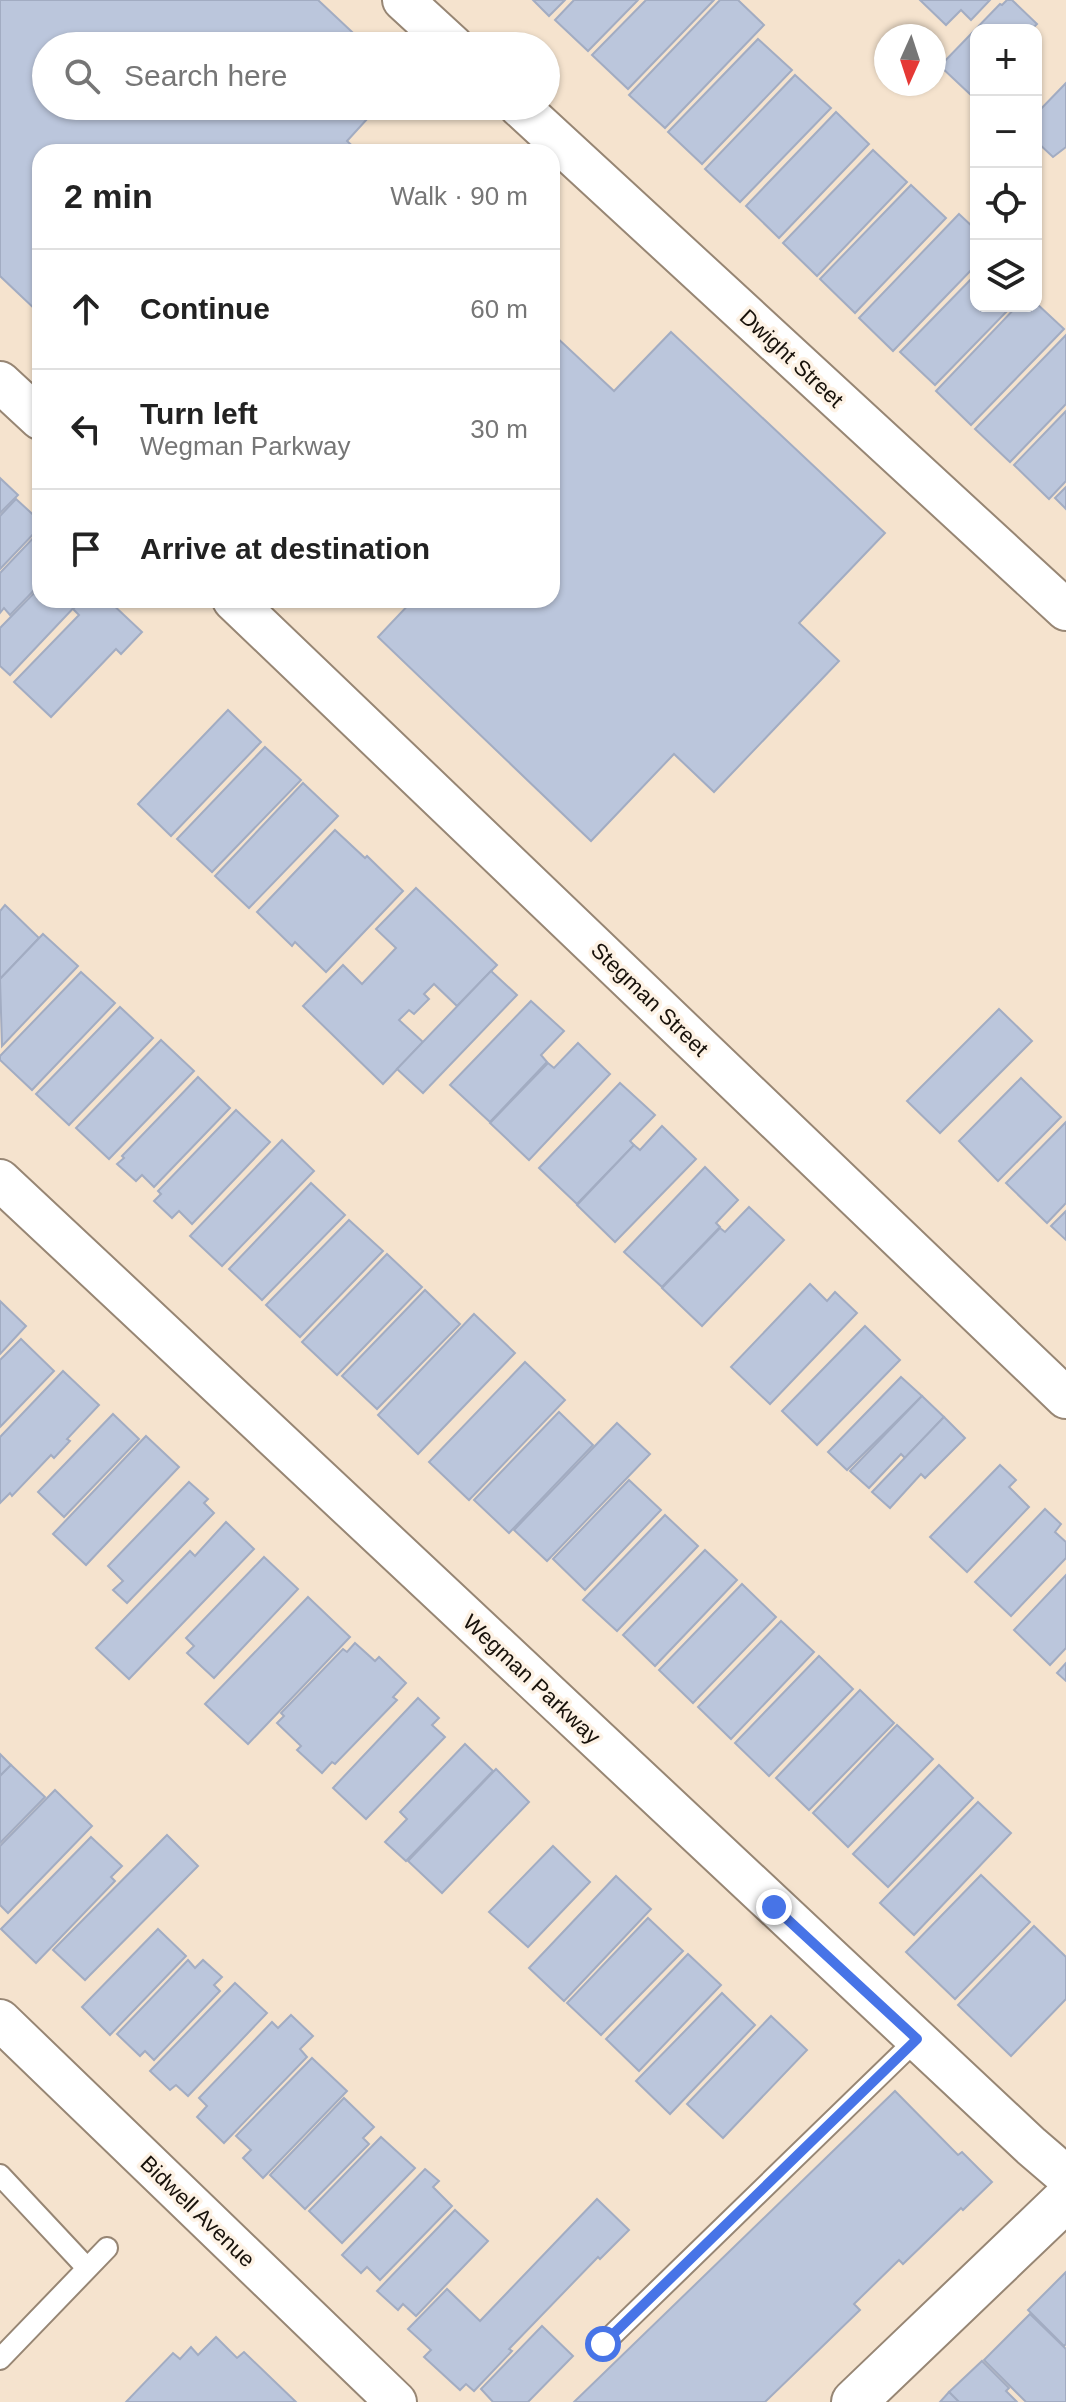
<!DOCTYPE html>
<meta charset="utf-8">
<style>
:root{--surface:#fff;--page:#f6f6f6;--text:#222;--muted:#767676;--line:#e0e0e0}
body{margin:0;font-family:Arial,sans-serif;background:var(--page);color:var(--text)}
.controls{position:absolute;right:24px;top:24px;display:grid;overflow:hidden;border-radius:16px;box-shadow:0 2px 6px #0004}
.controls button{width:72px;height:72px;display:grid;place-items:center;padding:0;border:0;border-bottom:2px solid var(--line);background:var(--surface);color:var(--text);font:40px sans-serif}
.compass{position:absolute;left:874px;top:24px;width:72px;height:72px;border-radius:50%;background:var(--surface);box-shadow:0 2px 6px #0004;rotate:183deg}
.stop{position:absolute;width:24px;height:24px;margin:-18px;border:6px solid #4774e7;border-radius:50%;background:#fff}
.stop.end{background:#4774e7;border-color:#fff;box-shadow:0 2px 8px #0008}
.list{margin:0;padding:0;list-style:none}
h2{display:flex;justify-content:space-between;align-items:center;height:104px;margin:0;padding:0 32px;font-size:34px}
h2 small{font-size:26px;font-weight:400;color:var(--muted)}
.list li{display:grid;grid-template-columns:52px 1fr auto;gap:24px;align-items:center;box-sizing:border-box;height:120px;padding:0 32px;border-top:2px solid var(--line)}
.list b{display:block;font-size:30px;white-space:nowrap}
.list p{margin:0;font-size:26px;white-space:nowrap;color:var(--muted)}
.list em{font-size:26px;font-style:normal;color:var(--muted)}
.icon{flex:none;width:44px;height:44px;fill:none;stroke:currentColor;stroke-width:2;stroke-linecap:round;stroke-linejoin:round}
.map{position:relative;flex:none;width:1066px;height:2402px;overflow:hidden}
.search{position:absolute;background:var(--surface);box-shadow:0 2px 6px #0004;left:32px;top:32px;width:528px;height:88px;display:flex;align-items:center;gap:20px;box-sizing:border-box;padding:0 28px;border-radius:44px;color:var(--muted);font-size:30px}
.panel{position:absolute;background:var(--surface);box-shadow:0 2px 6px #0004;left:32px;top:144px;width:528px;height:464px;border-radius:24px}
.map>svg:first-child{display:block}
.building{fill:#bbc6dc;stroke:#a2acc2;stroke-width:2}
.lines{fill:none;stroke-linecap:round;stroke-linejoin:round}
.service-casing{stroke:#978674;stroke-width:24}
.minor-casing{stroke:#978674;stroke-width:44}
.tertiary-casing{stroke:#978674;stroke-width:48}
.service{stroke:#fff;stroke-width:20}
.minor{stroke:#fff;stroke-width:40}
.tertiary{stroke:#fff;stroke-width:44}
.route{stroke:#4774e7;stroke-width:10}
.labels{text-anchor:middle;stroke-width:7;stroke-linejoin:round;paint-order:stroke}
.street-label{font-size:22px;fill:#17110a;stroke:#fdf2e5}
</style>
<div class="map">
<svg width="1066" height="2402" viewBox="0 0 1066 2402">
<rect width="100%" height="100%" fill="#f5e3ce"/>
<g class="building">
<path d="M 0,0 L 318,0 L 367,46 L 46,46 L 46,106 L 379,106 L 347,141 L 359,152 L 40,152 L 40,314 L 0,276 Z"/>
<path d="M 533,0 L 565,0 L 549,16 Z"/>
<path d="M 574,0 L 638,0 L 588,51 L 555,20 Z"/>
<path d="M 646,0 L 714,0 L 628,89 L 592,55 Z"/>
<path d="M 720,0 L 738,0 L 764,25 L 665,128 L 629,95 Z"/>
<path d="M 920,0 L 990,0 L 971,20 L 961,10 L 946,25 Z"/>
<path d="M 1007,0 L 1012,0 L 1037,24 L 1031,30 L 976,30 L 976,90 L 971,95 L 940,66 L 1000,4 L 1002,5 Z"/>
<path d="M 758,39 L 792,70 L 702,164 L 668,132 Z"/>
<path d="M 795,75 L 831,108 L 740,202 L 705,169 Z"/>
<path d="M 1066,83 L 1066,147 L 1053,157 L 1036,141 L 1036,114 Z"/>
<path d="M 836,112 L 869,144 L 779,238 L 746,206 Z"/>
<path d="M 873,150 L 907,182 L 817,276 L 783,243 Z"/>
<path d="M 911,185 L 946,218 L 855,313 L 820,279 Z"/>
<path d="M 959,214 L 976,230 L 976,265 L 893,351 L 859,318 Z"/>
<path d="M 976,274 L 976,306 L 1012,306 L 935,385 L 900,352 Z"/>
<path d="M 1036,303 L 1064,329 L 971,425 L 936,391 L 1017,306 L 1036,306 Z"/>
<path d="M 671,332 L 885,533 L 799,623 L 839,661 L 714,792 L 674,754 L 591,841 L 378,637 L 413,600 L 552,600 L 552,333 L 614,391 Z"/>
<path d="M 1066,335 L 1066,404 L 1010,462 L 975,429 Z"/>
<path d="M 1066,411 L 1066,481 L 1049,499 L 1014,465 Z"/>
<path d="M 0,478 L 18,495 L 0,513 Z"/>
<path d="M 1066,487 L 1066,509 L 1055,498 Z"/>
<path d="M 16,499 L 40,521 L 40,527 L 0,569 L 0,516 Z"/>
<path d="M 38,533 L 40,535 L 40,584 L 10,615 L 4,608 L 0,613 L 0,573 Z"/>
<path d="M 40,587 L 40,600 L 81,600 L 10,675 L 0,666 L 0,628 Z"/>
<path d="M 82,600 L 108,600 L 142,632 L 121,654 L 116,649 L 51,717 L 14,682 L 79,615 L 73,609 Z"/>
<path d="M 228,710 L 261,742 L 171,836 L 138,804 Z"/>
<path d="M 265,747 L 301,780 L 212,872 L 177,839 Z"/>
<path d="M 303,783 L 338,816 L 249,908 L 215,876 Z"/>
<path d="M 335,830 L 365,858 L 367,856 L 403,891 L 326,972 L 295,942 L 292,946 L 257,912 Z"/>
<path d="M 416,888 L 497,965 L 457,1006 L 434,984 L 424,994 L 429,999 L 414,1014 L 409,1010 L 399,1020 L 423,1042 L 383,1084 L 303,1006 L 343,965 L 362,984 L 396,948 L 376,929 Z"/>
<path d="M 5,905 L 39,938 L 0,979 L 0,911 Z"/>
<path d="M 43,934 L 78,966 L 2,1046 L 0,979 Z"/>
<path d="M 491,971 L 517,995 L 423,1093 L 397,1069 Z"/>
<path d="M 81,972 L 115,1003 L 32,1090 L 0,1060 L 0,1056 Z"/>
<path d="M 531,1001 L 564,1031 L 541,1055 L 547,1062 L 490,1122 L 450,1085 Z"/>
<path d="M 120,1007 L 153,1038 L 69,1125 L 36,1094 Z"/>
<path d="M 999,1009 L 1032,1041 L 940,1133 L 907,1101 Z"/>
<path d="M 161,1040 L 194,1071 L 109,1159 L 76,1128 Z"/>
<path d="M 578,1043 L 610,1074 L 529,1160 L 490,1123 L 548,1063 L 554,1068 Z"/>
<path d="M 198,1077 L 230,1108 L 154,1187 L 142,1175 L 136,1181 L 117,1164 L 124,1158 L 122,1156 Z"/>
<path d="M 1021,1078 L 1061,1117 L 998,1181 L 959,1141 Z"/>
<path d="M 620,1083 L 655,1115 L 630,1141 L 634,1145 L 577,1204 L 539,1168 Z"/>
<path d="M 236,1110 L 270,1142 L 192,1224 L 179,1211 L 172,1218 L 154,1201 L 161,1194 L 158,1191 Z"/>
<path d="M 1066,1122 L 1066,1203 L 1047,1223 L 1006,1183 Z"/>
<path d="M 662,1126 L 696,1159 L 615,1242 L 577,1205 L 634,1145 L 640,1150 Z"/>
<path d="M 282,1140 L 314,1171 L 222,1266 L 190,1236 Z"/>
<path d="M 705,1167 L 738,1200 L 716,1223 L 720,1227 L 662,1287 L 624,1252 Z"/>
<path d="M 311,1183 L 345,1215 L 262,1300 L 229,1269 Z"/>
<path d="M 749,1207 L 784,1240 L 702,1326 L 662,1288 L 720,1228 L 725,1232 Z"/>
<path d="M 1066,1211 L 1066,1240 L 1051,1226 Z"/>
<path d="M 349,1220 L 383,1251 L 300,1337 L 266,1305 Z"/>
<path d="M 387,1254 L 422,1287 L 337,1375 L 302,1342 Z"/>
<path d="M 810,1284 L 827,1301 L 835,1292 L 857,1313 L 770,1404 L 731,1367 Z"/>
<path d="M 425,1290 L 460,1324 L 377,1409 L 342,1376 Z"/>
<path d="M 0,1301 L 26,1326 L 0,1354 Z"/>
<path d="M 474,1314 L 515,1353 L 418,1454 L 378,1415 Z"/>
<path d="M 865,1326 L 900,1360 L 817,1445 L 782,1411 Z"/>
<path d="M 21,1339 L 54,1371 L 0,1427 L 0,1360 Z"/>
<path d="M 525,1362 L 565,1400 L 469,1500 L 429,1462 Z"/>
<path d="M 63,1371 L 99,1405 L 67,1439 L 70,1441 L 54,1458 L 51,1455 L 12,1496 L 10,1493 L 0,1503 L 0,1437 Z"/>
<path d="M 901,1377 L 922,1396 L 847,1470 L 828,1452 Z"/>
<path d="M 922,1396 L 944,1417 L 905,1458 L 901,1454 L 869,1488 L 850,1471 Z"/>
<path d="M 559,1412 L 593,1445 L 509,1533 L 474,1500 Z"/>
<path d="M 113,1414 L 139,1439 L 64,1517 L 38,1492 Z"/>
<path d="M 944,1417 L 965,1438 L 925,1478 L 921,1474 L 890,1508 L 872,1492 Z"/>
<path d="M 617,1423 L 650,1454 L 547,1561 L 514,1530 Z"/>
<path d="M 146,1436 L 179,1467 L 86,1565 L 53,1534 Z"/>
<path d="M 1000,1465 L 1016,1480 L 1009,1487 L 1029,1507 L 967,1572 L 930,1537 Z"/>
<path d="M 629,1480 L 661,1510 L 585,1590 L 553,1559 Z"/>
<path d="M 189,1482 L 208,1499 L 204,1503 L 214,1513 L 127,1603 L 113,1590 L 123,1581 L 108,1566 Z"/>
<path d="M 1045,1509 L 1061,1524 L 1055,1532 L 1066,1542 L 1066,1558 L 1011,1616 L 975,1582 Z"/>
<path d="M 665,1515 L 698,1546 L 617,1631 L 583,1600 Z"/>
<path d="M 226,1522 L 254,1549 L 129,1679 L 96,1648 L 190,1551 L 195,1556 Z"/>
<path d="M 705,1550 L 737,1580 L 655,1666 L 623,1635 Z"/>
<path d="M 264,1557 L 298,1589 L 214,1678 L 187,1653 L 194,1646 L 186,1638 Z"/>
<path d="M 1066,1575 L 1066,1648 L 1050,1665 L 1014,1630 Z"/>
<path d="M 742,1584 L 776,1617 L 693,1703 L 659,1670 Z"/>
<path d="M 308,1597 L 350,1637 L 248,1744 L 205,1704 Z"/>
<path d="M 781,1621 L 814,1652 L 731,1739 L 698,1707 Z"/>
<path d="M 355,1643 L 375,1661 L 379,1657 L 406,1683 L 393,1697 L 397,1700 L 335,1764 L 332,1762 L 322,1773 L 297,1750 L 301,1746 L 277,1723 L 284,1716 L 281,1713 L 343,1649 L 347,1652 Z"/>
<path d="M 819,1656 L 853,1689 L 769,1776 L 735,1743 Z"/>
<path d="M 1066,1663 L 1066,1681 L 1057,1673 Z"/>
<path d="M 860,1690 L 894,1723 L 809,1810 L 776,1778 Z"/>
<path d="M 418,1698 L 439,1718 L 432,1725 L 445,1737 L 366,1819 L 333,1788 Z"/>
<path d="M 897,1725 L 933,1759 L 848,1847 L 813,1813 Z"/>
<path d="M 465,1744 L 493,1771 L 406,1861 L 385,1842 L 407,1819 L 400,1812 Z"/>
<path d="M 0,1754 L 11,1765 L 0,1776 Z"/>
<path d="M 11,1765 L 45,1797 L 0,1843 L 0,1776 Z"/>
<path d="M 939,1765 L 973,1798 L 888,1887 L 853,1854 Z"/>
<path d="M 496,1769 L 529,1802 L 442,1893 L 408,1861 Z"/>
<path d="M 55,1790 L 92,1826 L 8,1913 L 0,1905 L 0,1846 Z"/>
<path d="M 978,1802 L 1011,1833 L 914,1935 L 880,1903 Z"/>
<path d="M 167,1835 L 198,1866 L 85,1980 L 53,1950 Z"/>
<path d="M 91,1837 L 122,1866 L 111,1877 L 115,1881 L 36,1963 L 1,1929 Z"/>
<path d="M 553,1846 L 590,1882 L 528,1947 L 489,1912 Z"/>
<path d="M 981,1875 L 1030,1922 L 955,1999 L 906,1952 Z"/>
<path d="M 616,1876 L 651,1909 L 564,2001 L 529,1968 Z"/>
<path d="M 648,1918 L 683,1951 L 601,2035 L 567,2003 Z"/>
<path d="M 1034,1926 L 1066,1957 L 1066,1999 L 1011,2056 L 958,2005 Z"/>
<path d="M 158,1929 L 186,1956 L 110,2035 L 82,2007 Z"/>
<path d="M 688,1954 L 721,1985 L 639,2071 L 606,2039 Z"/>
<path d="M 188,1960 L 195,1968 L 203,1960 L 222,1977 L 214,1985 L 220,1991 L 154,2060 L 145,2051 L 140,2056 L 117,2034 Z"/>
<path d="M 235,1983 L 267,2013 L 188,2096 L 176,2085 L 170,2090 L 150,2071 Z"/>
<path d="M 722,1993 L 755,2025 L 670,2114 L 636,2081 Z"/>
<path d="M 291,2015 L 313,2036 L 300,2049 L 307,2057 L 224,2143 L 197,2117 L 207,2106 L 199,2098 L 272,2022 L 278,2028 Z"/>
<path d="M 771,2016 L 807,2050 L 723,2138 L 687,2104 Z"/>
<path d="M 312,2058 L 347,2091 L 263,2178 L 243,2158 L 251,2150 L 236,2136 Z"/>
<path d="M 895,2091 L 958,2155 L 962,2152 L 992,2182 L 963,2210 L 961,2208 L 903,2264 L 899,2260 L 854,2304 L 860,2310 L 765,2402 L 574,2402 Z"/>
<path d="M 344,2098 L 374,2127 L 363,2138 L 369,2144 L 305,2209 L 270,2175 Z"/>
<path d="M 381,2137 L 415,2168 L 342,2243 L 309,2211 Z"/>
<path d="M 425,2169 L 439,2181 L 433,2187 L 452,2206 L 380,2280 L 367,2267 L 361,2273 L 342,2255 Z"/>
<path d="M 597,2199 L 629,2230 L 600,2259 L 598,2257 L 509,2349 L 512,2351 L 474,2391 L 466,2384 L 460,2390 L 424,2357 L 431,2350 L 408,2329 L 447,2289 L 480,2321 Z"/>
<path d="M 455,2210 L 488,2241 L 416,2316 L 403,2304 L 398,2310 L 377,2291 Z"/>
<path d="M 1066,2272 L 1066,2344 L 1064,2346 L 1028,2310 Z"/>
<path d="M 1030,2314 L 1066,2349 L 1066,2402 L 1026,2402 L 984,2360 Z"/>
<path d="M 542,2326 L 573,2356 L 528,2402 L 493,2402 L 481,2389 Z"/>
<path d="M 216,2337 L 237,2358 L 244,2352 L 296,2402 L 126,2402 L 173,2353 L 180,2359 L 191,2347 L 198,2355 Z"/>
<path d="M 982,2361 L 1009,2388 L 1006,2391 L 1017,2402 L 959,2402 L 949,2392 Z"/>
<path d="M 949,2392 L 959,2402 L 940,2402 Z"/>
</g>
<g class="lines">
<g class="service-casing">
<g id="service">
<path d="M 0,2175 L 87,2268"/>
<path d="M 603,2344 L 917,2039"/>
<path d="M 0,2359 L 107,2248"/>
</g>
</g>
<g class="minor-casing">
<g id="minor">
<path d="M 403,0 L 453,46"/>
<path d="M 519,106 L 1066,610"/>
<path d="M 0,382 L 40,419"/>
<path d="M 233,600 L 1066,1398"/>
<path d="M 0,1180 L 1031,2146 L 1066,2176"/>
<path d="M 0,2020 L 396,2402"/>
</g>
</g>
<g class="tertiary-casing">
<path id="tertiary" d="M 854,2402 L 1066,2199"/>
</g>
<use href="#service" class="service"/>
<use href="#minor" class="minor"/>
<use href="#tertiary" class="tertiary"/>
</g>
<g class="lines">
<path class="route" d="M 603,2344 L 917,2039 L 774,1907"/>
</g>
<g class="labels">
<g class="street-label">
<text transform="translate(792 358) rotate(43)" y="8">Dwight Street</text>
<text transform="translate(650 999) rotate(44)" y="8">Stegman Street</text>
<text transform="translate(532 1679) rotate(43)" y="8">Wegman Parkway</text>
<text transform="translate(198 2211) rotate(44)" y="8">Bidwell Avenue</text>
</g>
</g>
</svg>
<div class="controls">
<button>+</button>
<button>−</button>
<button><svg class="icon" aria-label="locate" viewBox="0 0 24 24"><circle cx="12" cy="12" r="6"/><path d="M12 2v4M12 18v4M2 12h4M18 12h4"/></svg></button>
<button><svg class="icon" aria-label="layers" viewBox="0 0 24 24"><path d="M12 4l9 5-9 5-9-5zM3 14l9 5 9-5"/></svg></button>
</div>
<svg class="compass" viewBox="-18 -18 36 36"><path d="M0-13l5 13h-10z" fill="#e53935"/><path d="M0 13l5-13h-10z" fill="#767676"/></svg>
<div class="stop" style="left:603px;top:2344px"></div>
<div class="stop end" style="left:774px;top:1907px"></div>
<div class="search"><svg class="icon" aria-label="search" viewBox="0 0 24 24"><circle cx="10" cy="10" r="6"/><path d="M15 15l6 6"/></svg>Search here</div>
<section class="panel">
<h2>2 min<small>Walk · 90 m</small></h2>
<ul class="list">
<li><svg class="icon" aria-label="ahead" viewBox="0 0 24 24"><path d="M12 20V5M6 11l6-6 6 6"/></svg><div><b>Continue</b></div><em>60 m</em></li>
<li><svg class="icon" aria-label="left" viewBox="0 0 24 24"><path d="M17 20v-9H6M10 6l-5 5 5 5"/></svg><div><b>Turn left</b><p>Wegman Parkway</p></div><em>30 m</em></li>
<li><svg class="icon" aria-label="arrive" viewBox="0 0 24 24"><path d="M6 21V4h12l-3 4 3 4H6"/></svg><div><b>Arrive at destination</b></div></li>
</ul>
</section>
</div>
